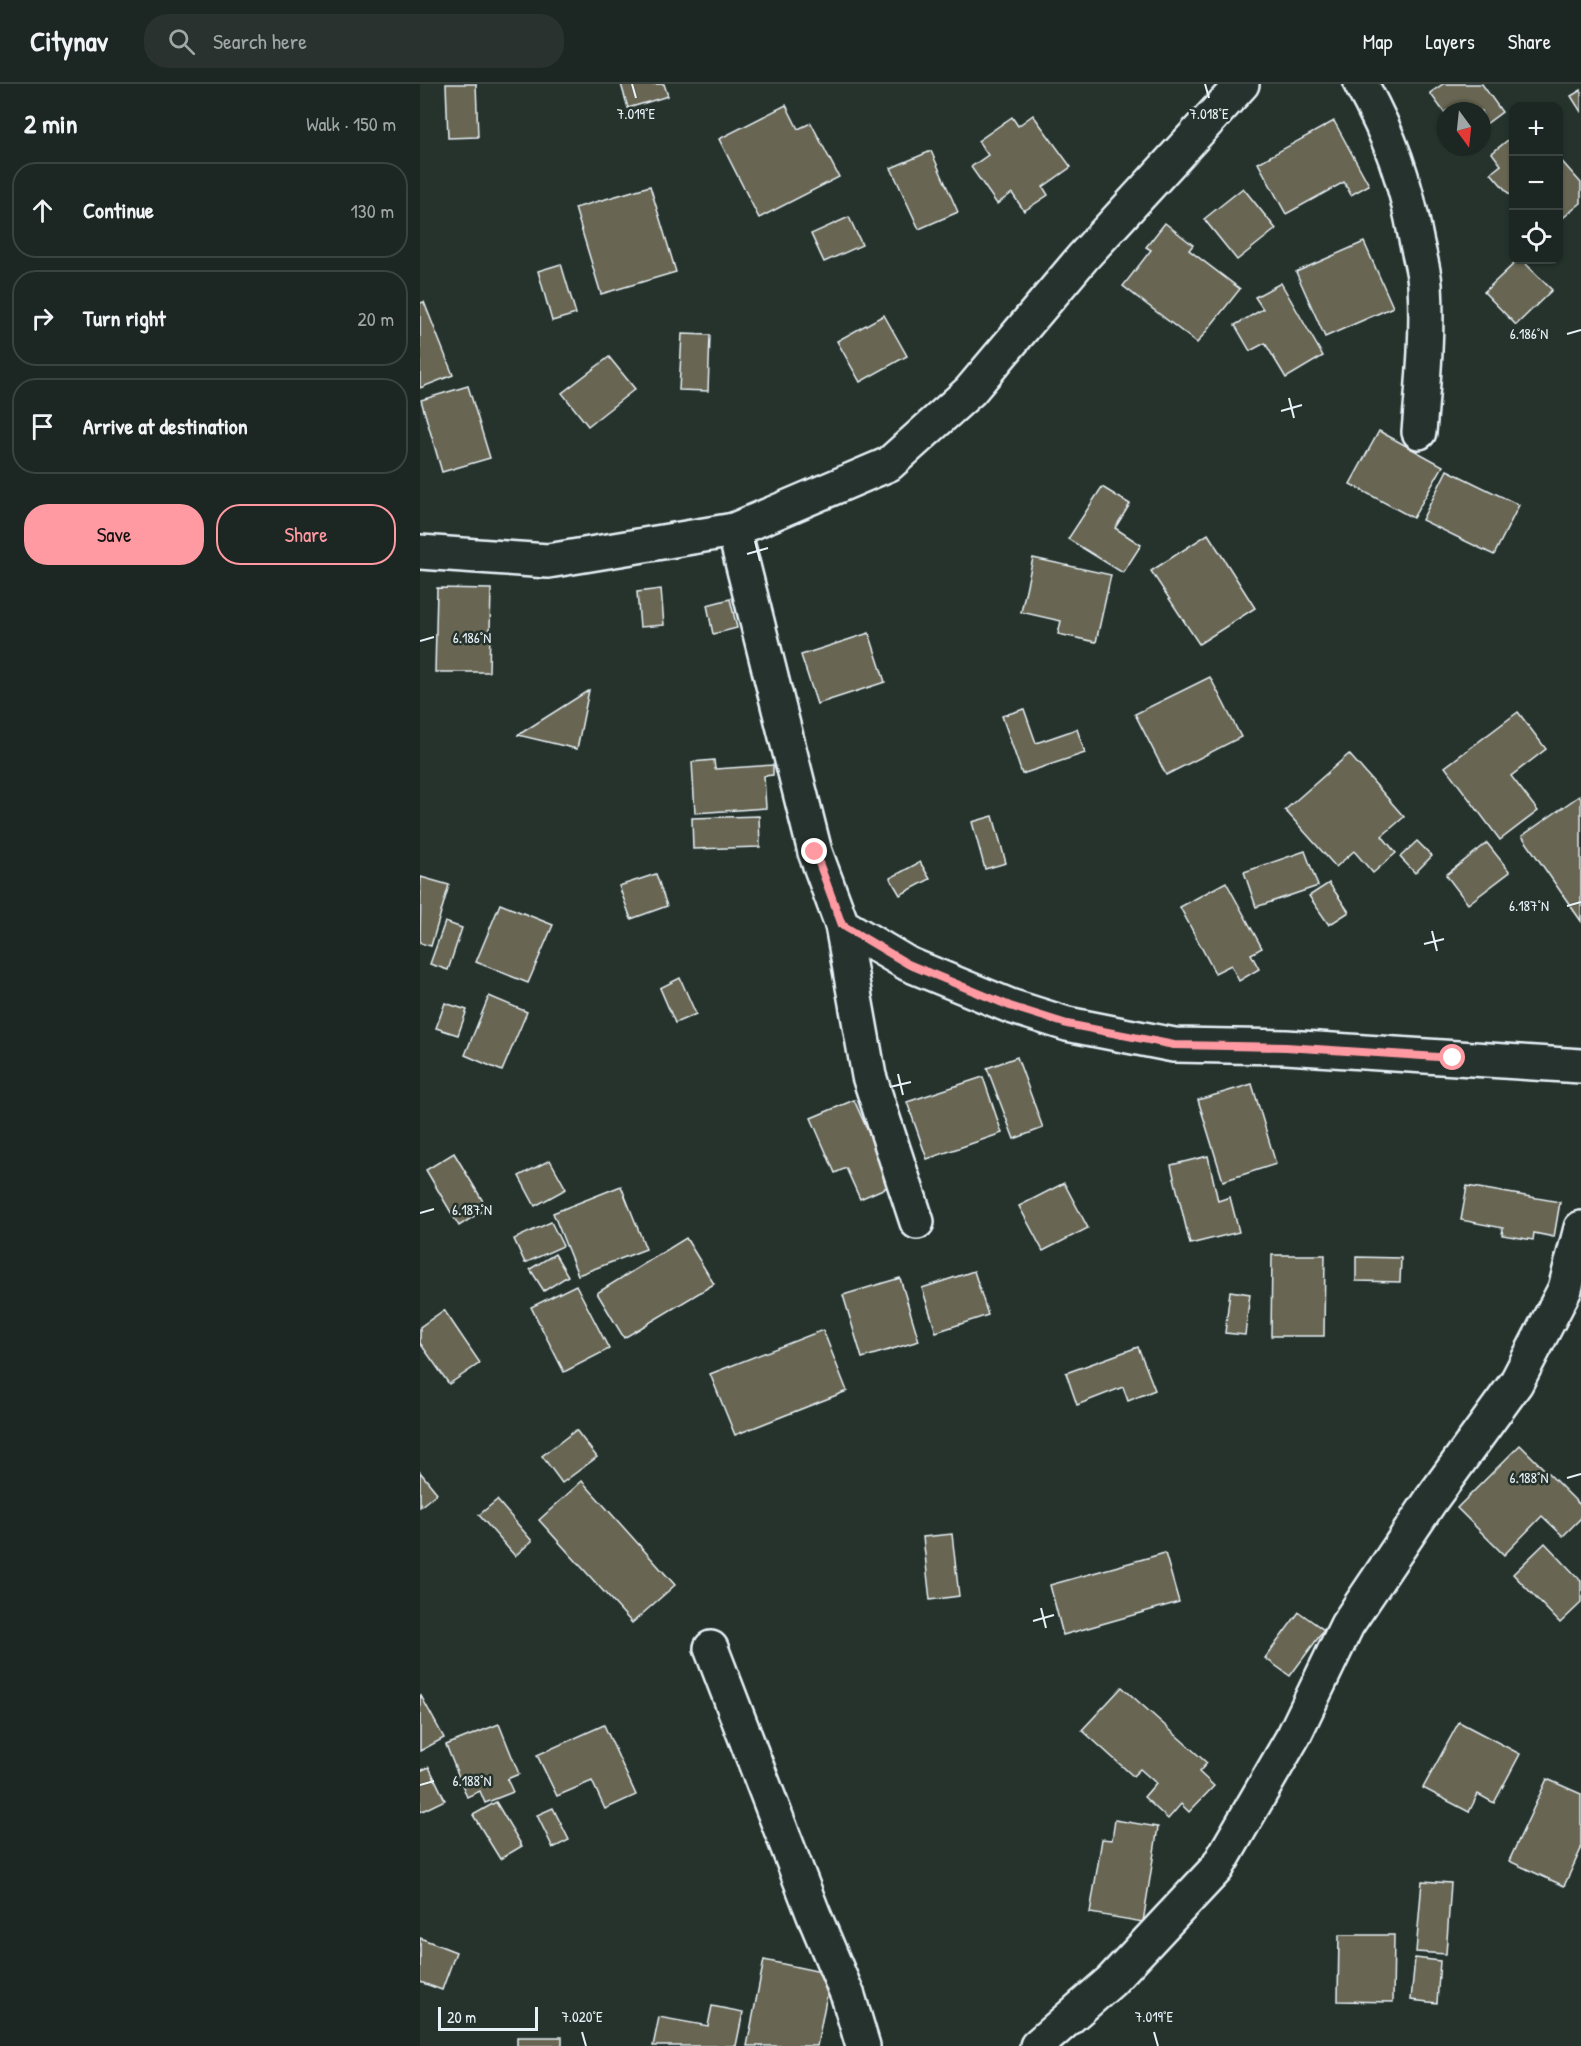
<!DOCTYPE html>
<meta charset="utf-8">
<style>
:root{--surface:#1c2622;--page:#29322f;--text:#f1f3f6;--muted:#a0a5a5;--line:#3a4340;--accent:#ff9aa2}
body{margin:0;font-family:"Patrick Hand",sans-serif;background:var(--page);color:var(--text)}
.controls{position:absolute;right:18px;top:18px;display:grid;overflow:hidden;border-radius:12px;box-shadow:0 2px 4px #0004}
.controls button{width:54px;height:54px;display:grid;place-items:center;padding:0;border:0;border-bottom:2px solid var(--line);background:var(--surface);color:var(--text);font:30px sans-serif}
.compass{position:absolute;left:1017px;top:18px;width:54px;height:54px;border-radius:50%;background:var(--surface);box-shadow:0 2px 4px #0004;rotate:165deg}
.scale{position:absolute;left:18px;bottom:15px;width:100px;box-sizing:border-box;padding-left:6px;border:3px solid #e8f1f8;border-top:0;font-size:16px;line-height:21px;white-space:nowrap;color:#e8f1f8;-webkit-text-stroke:4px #26332d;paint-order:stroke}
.stop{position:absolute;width:18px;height:18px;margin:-14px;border:4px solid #ff9aa2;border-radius:50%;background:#fff}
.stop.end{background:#ff9aa2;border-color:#fff;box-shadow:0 2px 6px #0008}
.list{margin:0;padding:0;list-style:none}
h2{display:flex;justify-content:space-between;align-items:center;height:78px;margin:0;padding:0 24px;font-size:26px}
h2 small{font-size:20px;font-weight:400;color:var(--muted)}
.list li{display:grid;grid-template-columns:39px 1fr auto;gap:18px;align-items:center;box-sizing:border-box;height:96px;margin:0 12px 12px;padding:0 12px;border:2px solid var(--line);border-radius:24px}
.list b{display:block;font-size:22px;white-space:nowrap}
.list em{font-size:20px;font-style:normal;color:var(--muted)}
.actions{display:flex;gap:12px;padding:18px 24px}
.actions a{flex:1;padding:14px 0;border:2px solid var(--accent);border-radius:24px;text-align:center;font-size:21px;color:var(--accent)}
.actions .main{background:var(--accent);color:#111}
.icon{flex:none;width:33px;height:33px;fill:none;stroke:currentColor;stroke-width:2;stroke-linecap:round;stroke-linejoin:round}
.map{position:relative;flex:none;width:1161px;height:1962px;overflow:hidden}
header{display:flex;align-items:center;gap:36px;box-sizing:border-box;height:84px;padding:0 30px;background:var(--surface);border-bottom:2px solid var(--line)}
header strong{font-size:28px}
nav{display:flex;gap:33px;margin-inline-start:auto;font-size:21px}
.search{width:420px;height:54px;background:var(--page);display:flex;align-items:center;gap:15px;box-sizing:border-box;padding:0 21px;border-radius:24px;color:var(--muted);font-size:22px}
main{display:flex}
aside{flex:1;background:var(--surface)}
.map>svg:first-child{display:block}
.building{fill:#686652;stroke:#e8f1f8;stroke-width:1.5}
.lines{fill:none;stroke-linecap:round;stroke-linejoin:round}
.minor-casing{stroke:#e8f1f8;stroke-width:38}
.minor{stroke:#26332d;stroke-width:33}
.route{stroke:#ff9aa2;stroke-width:8}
.ticks{fill:none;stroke:#e8f1f8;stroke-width:2}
.ticks-label{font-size:15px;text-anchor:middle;fill:#e8f1f8;stroke:#26332d;stroke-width:5;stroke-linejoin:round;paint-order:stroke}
</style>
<header>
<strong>Citynav</strong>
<div class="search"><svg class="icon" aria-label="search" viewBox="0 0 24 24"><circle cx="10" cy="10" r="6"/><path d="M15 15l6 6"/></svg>Search here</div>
<nav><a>Map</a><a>Layers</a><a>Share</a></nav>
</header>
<main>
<aside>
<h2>2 min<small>Walk · 150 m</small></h2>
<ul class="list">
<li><svg class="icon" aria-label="ahead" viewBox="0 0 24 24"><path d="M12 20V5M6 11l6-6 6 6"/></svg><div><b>Continue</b></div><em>130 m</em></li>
<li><svg class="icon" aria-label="right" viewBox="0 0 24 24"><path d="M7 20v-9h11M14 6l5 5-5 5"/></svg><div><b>Turn right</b></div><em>20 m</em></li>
<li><svg class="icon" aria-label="arrive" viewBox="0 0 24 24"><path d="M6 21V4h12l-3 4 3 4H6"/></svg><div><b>Arrive at destination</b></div></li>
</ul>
<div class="actions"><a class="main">Save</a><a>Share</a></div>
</aside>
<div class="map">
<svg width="1161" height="1962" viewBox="0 0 1161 1962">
<rect width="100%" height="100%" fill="#26332d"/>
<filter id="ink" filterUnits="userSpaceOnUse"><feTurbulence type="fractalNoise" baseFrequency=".0167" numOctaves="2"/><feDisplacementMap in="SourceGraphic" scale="12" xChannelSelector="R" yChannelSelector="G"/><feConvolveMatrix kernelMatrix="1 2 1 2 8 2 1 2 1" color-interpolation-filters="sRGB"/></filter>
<g filter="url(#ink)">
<g class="building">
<path d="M 26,0 L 56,0 L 58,53 L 28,54 Z"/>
<path d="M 201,0 L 244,0 L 248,12 L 208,24 Z"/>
<path d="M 1023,0 L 1062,0 L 1082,28 L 1062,43 L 1062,27 L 1026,27 L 1026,31 L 1010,9 Z"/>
<path d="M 1161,6 L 1161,28 L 1151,12 Z"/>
<path d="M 366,21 L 378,45 L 391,39 L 419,93 L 339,134 L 299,55 Z"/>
<path d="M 613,31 L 651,83 L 623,103 L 628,111 L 604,127 L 592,109 L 577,120 L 551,83 L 568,71 L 558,57 L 592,33 L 598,42 Z"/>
<path d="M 914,37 L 949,101 L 931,111 L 924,98 L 866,130 L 838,79 Z"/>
<path d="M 1094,51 L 1094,116 L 1071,89 L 1081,81 L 1072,69 Z"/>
<path d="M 511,67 L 538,128 L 499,145 L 471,84 Z"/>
<path d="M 1138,73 L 1161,99 L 1161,119 L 1138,138 Z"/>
<path d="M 230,102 L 256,188 L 181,210 L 155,124 Z"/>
<path d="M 823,104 L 856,145 L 817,176 L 784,135 Z"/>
<path d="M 429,133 L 442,161 L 404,178 L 391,150 Z"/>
<path d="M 745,139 L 773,161 L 769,166 L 820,205 L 777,259 L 703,202 L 731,166 L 726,163 Z"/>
<path d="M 944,158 L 973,223 L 905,253 L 876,188 Z"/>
<path d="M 1098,176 L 1102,176 L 1132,206 L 1096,241 L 1064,208 Z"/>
<path d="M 141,180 L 156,230 L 132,237 L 118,187 Z"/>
<path d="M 861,199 L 903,272 L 866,294 L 845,259 L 830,267 L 815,241 L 843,225 L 835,213 Z"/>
<path d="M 4,218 L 33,291 L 0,304 L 0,219 Z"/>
<path d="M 464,231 L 487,272 L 440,298 L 417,257 Z"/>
<path d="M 262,250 L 290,251 L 288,307 L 259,306 Z"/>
<path d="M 189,273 L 215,305 L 168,342 L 142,309 Z"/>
<path d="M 48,302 L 70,374 L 22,388 L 1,316 Z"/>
<path d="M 959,347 L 1023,382 L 993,434 L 930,400 Z"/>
<path d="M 1027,386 L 1099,421 L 1074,471 L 1002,436 Z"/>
<path d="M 682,403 L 710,420 L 695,444 L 721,461 L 703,489 L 648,455 Z"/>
<path d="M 788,450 L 835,524 L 779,560 L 731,487 Z"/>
<path d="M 613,474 L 691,491 L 676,558 L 638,550 L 641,537 L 601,528 Z"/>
<path d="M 17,504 L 71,505 L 69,588 L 15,588 Z"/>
<path d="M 241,505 L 244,541 L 220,543 L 217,508 Z"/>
<path d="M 310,515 L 317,544 L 293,550 L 287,521 Z"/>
<path d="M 449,549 L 465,598 L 397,620 L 381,571 Z"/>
<path d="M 790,593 L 821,653 L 746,691 L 715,630 Z"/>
<path d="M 169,606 L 157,665 L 98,651 Z"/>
<path d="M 604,625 L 616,659 L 657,645 L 665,669 L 602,690 L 582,632 Z"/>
<path d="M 1098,628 L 1126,665 L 1091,692 L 1118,727 L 1080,756 L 1025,683 Z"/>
<path d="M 929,670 L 984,733 L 962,752 L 976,769 L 953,789 L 934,767 L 916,783 L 865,726 Z"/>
<path d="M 294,676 L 295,685 L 353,681 L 353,691 L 344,692 L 346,724 L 275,729 L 272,678 Z"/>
<path d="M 1159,712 L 1161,715 L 1161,837 L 1102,752 Z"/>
<path d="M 339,732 L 340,763 L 273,765 L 272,734 Z"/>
<path d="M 573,732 L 586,779 L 565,785 L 552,738 Z"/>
<path d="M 997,757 L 1012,772 L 995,789 L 980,773 Z"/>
<path d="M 1067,759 L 1090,788 L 1048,820 L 1026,791 Z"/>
<path d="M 885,767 L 898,802 L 836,823 L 824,788 Z"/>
<path d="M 500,778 L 510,795 L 480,811 L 470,794 Z"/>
<path d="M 236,790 L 247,822 L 211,835 L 199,802 Z"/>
<path d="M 1,793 L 29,801 L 11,862 L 0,859 Z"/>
<path d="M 806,798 L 842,864 L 831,870 L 839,885 L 819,897 L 811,881 L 795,889 L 760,823 Z"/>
<path d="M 909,799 L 929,828 L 909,841 L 889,812 Z"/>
<path d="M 80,820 L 133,841 L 108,899 L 56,878 Z"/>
<path d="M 25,838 L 42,844 L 28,886 L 10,880 Z"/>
<path d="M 260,894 L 276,930 L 255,939 L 240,904 Z"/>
<path d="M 69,912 L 107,928 L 82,987 L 45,971 Z"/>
<path d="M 25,919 L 47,926 L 38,951 L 16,944 Z"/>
<path d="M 597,973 L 623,1044 L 594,1055 L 567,984 Z"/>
<path d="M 563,993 L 582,1049 L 507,1075 L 487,1018 Z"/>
<path d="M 832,1000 L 856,1080 L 803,1097 L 778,1016 Z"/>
<path d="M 434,1016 L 472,1101 L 440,1115 L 426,1084 L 415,1089 L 391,1034 Z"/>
<path d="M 34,1069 L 67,1124 L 39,1142 L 6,1086 Z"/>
<path d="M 788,1072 L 798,1117 L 810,1113 L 819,1148 L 770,1160 L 751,1081 Z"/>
<path d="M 130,1076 L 146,1105 L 115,1122 L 99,1092 Z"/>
<path d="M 644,1099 L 668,1144 L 623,1167 L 599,1122 Z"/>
<path d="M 201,1102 L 226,1165 L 158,1191 L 133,1129 Z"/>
<path d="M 1047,1102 L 1140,1118 L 1134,1153 L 1114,1149 L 1113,1156 L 1082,1151 L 1083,1144 L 1041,1136 Z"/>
<path d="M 131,1138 L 143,1162 L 105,1179 L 94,1155 Z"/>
<path d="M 266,1154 L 294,1200 L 204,1254 L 177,1209 Z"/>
<path d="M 135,1170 L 148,1192 L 124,1207 L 110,1185 Z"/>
<path d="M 852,1171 L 905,1171 L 904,1252 L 851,1252 Z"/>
<path d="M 936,1173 L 981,1174 L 980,1198 L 936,1197 Z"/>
<path d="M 554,1187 L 568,1231 L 516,1248 L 502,1204 Z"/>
<path d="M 480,1194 L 499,1257 L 442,1274 L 423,1211 Z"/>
<path d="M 156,1201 L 189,1265 L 144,1288 L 111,1223 Z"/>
<path d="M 810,1207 L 830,1210 L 825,1251 L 805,1249 Z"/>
<path d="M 24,1226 L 60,1279 L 29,1300 L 0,1259 L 0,1243 Z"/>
<path d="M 403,1246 L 427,1307 L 315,1351 L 290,1290 Z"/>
<path d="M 718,1263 L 735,1306 L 708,1317 L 703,1303 L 657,1321 L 646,1289 Z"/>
<path d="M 156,1346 L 177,1373 L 142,1399 L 122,1372 Z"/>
<path d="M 1100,1361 L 1161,1422 L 1161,1434 L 1143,1452 L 1122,1432 L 1084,1471 L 1037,1424 Z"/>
<path d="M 0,1388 L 17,1409 L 0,1423 Z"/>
<path d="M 162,1397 L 255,1501 L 212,1539 L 119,1436 Z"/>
<path d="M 77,1416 L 112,1457 L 95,1472 L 59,1431 Z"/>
<path d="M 532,1450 L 539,1512 L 510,1516 L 503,1453 Z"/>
<path d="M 1125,1459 L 1161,1497 L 1161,1519 L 1140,1539 L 1093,1490 Z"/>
<path d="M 745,1469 L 759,1518 L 643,1551 L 630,1501 Z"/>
<path d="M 879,1528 L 904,1546 L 870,1592 L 845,1574 Z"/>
<path d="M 702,1603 L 787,1679 L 779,1688 L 794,1702 L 769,1728 L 761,1720 L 748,1735 L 724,1713 L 736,1699 L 720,1685 L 713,1692 L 662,1646 Z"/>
<path d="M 0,1610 L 24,1654 L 0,1667 Z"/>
<path d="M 1039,1638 L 1100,1670 L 1074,1719 L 1058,1710 L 1049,1728 L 1003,1704 Z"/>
<path d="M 79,1640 L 99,1690 L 87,1695 L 93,1708 L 65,1719 L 60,1707 L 47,1713 L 26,1661 Z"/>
<path d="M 184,1641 L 216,1711 L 185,1725 L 172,1697 L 137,1712 L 117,1671 Z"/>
<path d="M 9,1683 L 25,1716 L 0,1728 L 0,1687 Z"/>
<path d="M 1127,1695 L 1161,1710 L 1161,1765 L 1144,1802 L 1089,1777 Z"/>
<path d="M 76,1718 L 102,1762 L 80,1775 L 53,1731 Z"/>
<path d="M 133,1724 L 149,1756 L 133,1764 L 117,1731 Z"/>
<path d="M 695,1736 L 738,1743 L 723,1838 L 670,1829 L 682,1755 L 692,1756 Z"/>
<path d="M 1002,1797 L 1031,1799 L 1026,1870 L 996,1868 Z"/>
<path d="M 919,1851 L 974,1851 L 973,1918 L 918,1917 Z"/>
<path d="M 0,1854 L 36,1868 L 22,1906 L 0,1898 Z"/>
<path d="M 995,1874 L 1020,1877 L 1017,1919 L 991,1916 Z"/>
<path d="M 344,1876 L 411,1890 L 397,1962 L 327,1962 Z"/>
<path d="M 292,1922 L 323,1928 L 316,1962 L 233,1962 L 239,1933 L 288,1942 Z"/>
<rect x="97" y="1953" width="45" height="9"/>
</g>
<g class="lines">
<g class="minor-casing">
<g id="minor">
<path d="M 941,0 C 971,54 985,95 996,155 C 999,170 1004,186 1005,201 C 1008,249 1003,300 999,348"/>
<path d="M 314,446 L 395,768 L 422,841 L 488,880 L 590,922 L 647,940 L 754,961 L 866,963 L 1161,982"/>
<path d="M 0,468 L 128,477 L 314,446 L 469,380 L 550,307 L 663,173 L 822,0"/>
<path d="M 422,841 L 449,992 L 497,1138"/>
<path d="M 291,1564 L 393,1829 L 428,1912 L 443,1962"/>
<path d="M 617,1962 L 691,1897 L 797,1784 L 874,1651 L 927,1541 L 1011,1416 L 1096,1299 L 1145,1205 L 1161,1144"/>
</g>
</g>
<use href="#minor" class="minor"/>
</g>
</g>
<g class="lines" filter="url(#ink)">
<path class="route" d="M 395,768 L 422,841 L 488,880 L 590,922 L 647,940 L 754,961 L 866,963 L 1033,974"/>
</g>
<path class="ticks" d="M 212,0 L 216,14M 785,0 L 789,14M 1147,250 L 1161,246M 869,314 L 874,334M 861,327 L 882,321M 335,457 L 340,477M 327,470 L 348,464M 0,557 L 14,553M 1147,822 L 1161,818M 1012,847 L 1017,867M 1004,860 L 1024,855M 478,990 L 483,1011M 470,1003 L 491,998M 0,1129 L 14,1125M 1147,1394 L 1161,1390M 621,1524 L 626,1544M 613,1537 L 634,1531M 0,1701 L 14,1697M 162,1948 L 166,1962M 734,1948 L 738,1962"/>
<g class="ticks-label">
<text x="216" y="35">7.019°E</text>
<text x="789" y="35">7.018°E</text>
<text x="1109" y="255">6.186°N</text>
<text x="52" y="559">6.186°N</text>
<text x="1109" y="827">6.187°N</text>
<text x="52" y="1131">6.187°N</text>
<text x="1109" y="1399">6.188°N</text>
<text x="52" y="1702">6.188°N</text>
<text x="162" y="1938">7.020°E</text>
<text x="734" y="1938">7.019°E</text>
</g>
</svg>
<div class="controls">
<button>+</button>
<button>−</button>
<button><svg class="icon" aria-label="locate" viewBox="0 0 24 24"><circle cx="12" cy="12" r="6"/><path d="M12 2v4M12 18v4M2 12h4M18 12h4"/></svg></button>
</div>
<svg class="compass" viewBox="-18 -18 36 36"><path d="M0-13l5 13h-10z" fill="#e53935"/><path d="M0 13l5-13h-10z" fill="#a0a5a5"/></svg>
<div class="scale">20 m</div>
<div class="stop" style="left:1033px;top:974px"></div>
<div class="stop end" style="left:395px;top:768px"></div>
</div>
</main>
